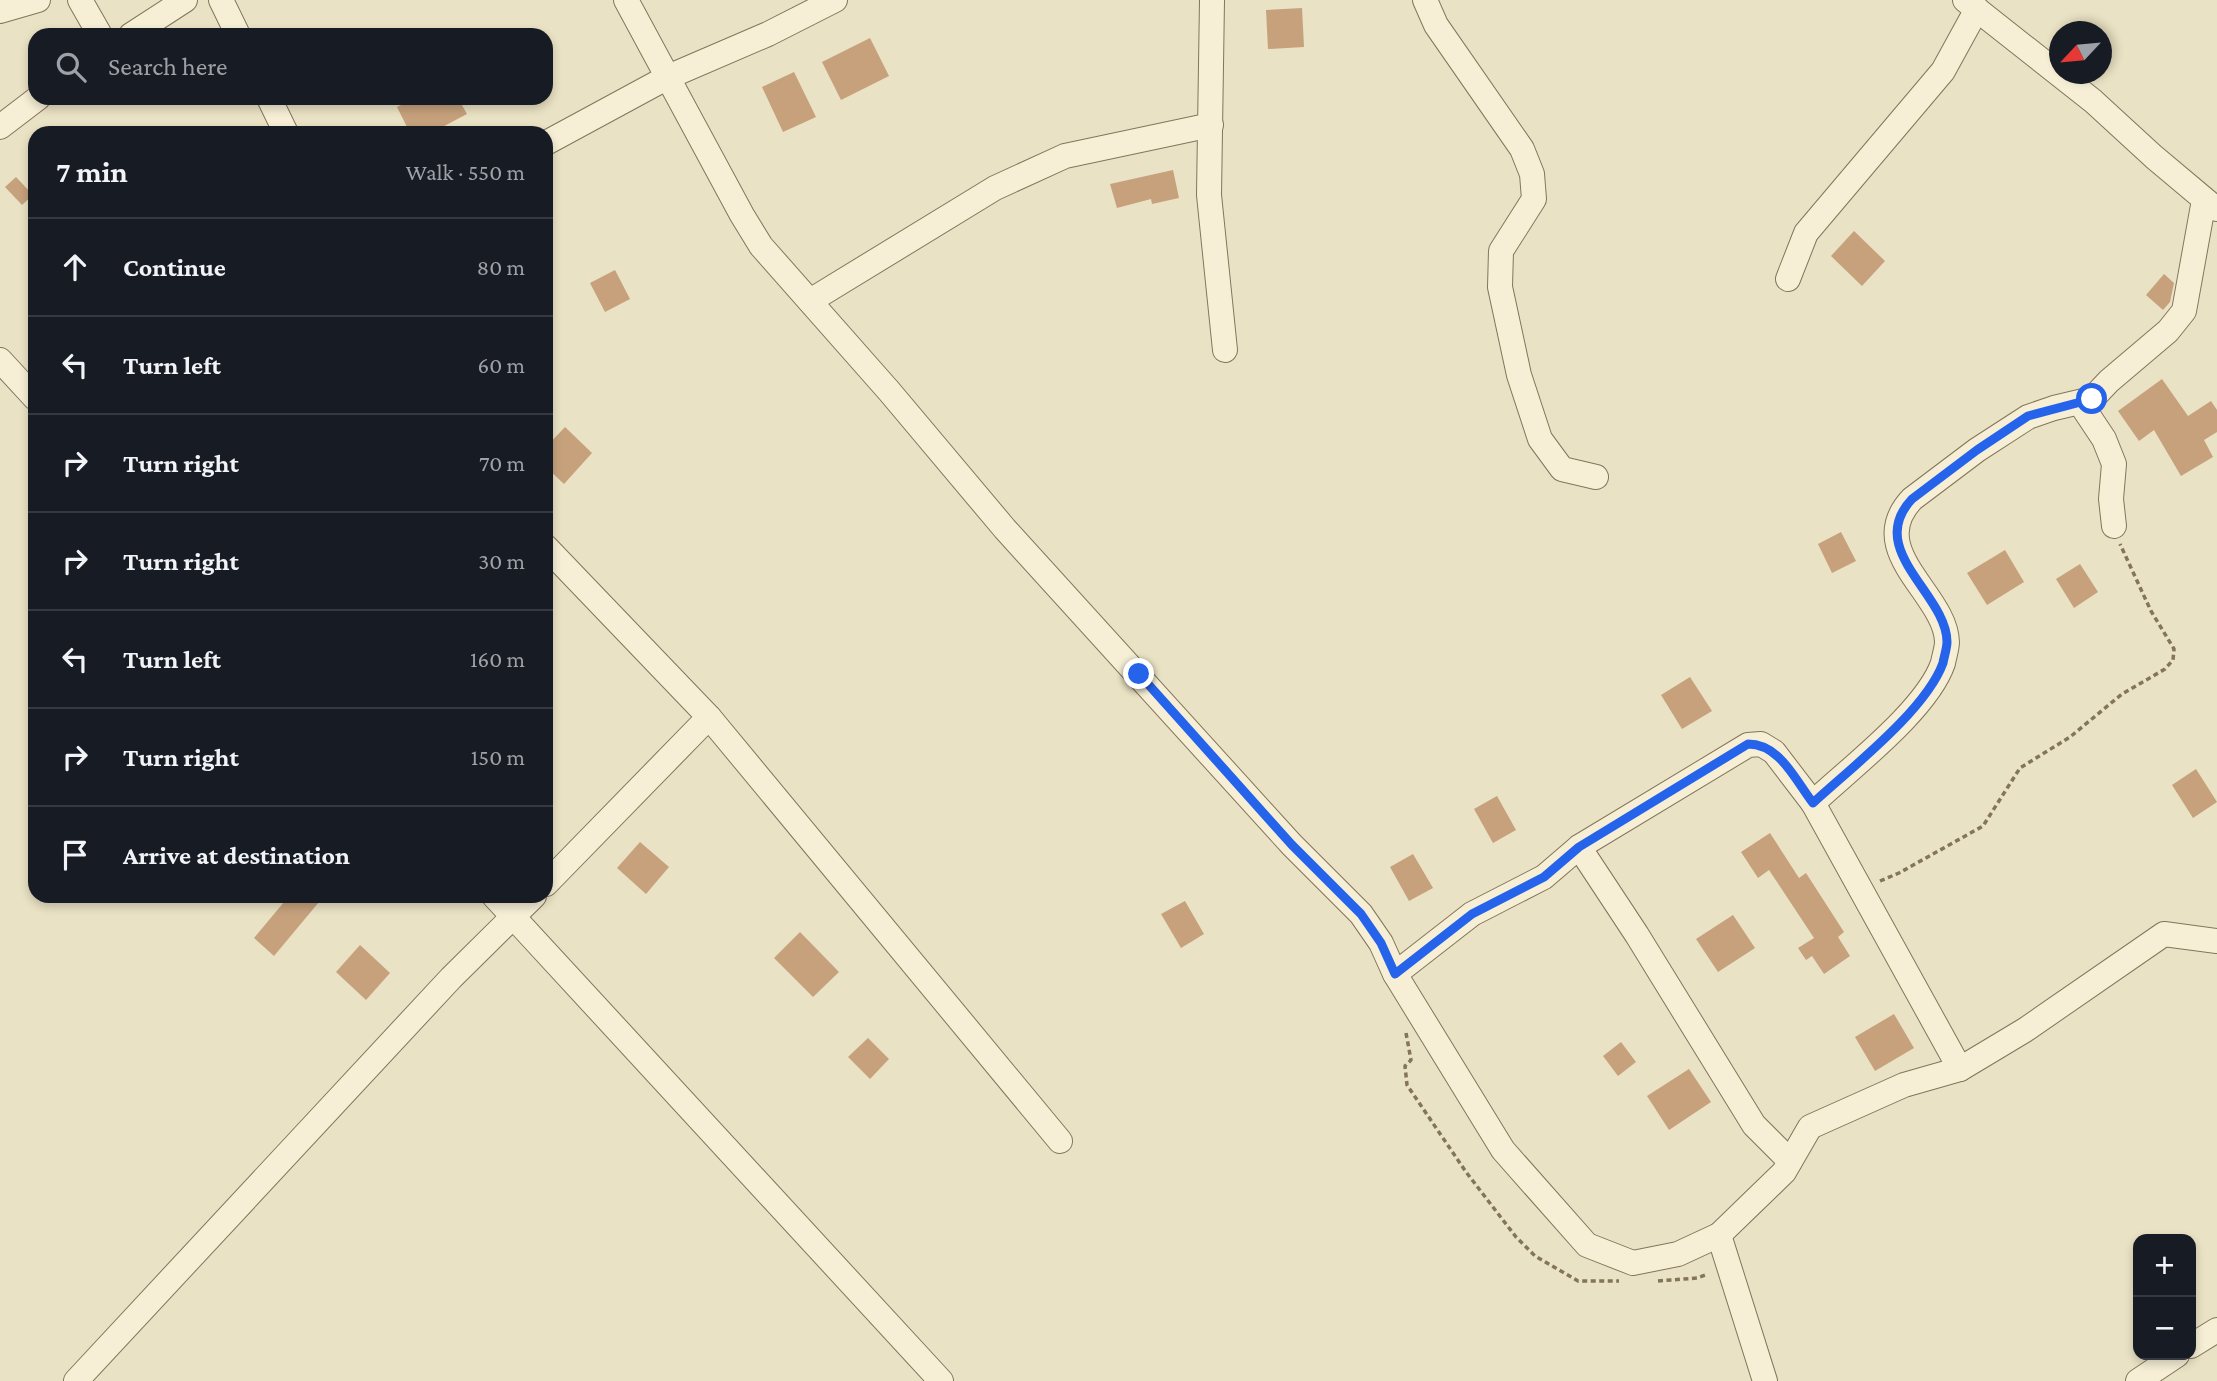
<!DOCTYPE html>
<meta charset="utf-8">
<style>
:root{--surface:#171b24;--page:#20242c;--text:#f1f3f6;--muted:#9ea1a6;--line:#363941}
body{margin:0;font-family:"Crimson Pro",serif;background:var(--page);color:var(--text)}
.controls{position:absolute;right:21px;bottom:21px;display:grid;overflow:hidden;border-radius:14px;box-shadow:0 4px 10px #0003}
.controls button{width:63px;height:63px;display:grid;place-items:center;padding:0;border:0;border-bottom:2px solid var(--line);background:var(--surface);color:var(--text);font:35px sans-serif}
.compass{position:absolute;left:2049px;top:21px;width:63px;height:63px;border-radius:50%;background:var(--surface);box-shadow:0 4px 10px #0003;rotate:244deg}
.stop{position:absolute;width:21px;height:21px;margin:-16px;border:5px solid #2563eb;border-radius:50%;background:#fff}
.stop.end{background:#2563eb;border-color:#fff;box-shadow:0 2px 7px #0008}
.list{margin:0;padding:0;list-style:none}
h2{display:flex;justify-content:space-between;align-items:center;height:91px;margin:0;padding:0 28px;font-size:30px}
h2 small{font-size:23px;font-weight:400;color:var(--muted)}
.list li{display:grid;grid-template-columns:46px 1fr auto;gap:21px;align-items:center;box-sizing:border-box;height:98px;padding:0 28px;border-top:2px solid var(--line)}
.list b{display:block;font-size:26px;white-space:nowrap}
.list em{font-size:23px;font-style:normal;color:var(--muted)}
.icon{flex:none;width:38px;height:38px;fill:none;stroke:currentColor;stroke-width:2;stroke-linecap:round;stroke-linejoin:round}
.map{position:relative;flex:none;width:2217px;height:1381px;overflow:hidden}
.search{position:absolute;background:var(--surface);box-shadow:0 4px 10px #0003;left:28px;top:28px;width:525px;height:77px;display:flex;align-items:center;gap:18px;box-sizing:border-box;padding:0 24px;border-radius:21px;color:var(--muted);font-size:26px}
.panel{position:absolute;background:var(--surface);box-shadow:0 4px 10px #0003;left:28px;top:126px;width:525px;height:777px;border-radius:21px}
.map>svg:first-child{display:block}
.building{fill:#c6a17c}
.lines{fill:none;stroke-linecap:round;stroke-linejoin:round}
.minor-casing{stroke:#84745c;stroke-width:26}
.path{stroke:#84745c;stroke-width:3.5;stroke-dasharray:5 3.5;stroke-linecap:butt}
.minor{stroke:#f6efd6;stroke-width:24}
.route{stroke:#2563eb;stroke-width:9}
</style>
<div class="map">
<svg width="2217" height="1381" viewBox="0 0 2217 1381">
<rect width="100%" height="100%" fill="#eae2c4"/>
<g class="building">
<path d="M 1302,8 L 1304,47 L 1268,49 L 1266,10 Z"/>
<path d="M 870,38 L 889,76 L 841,100 L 822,62 Z"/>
<path d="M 794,72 L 816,117 L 783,132 L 762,87 Z"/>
<path d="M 415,98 L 458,98 L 467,114 L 431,133 L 410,133 L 397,107 Z"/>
<path d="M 1173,170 L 1179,198 L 1152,204 L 1151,199 L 1117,208 L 1110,184 Z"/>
<path d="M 16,177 L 33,195 L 22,205 L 5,187 Z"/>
<path d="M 1854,231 L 1885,261 L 1862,286 L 1831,256 Z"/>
<path d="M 615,270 L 630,299 L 605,312 L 590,283 Z"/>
<path d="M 2164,274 L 2174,283 L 2170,302 L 2163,310 L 2146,295 Z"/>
<path d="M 2162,379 L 2188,416 L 2211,401 L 2217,410 L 2217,432 L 2204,440 L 2213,457 L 2181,476 L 2154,430 L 2139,441 L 2118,411 Z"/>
<path d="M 565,427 L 592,453 L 564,484 L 546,467 L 546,447 Z"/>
<path d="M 1841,532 L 1856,561 L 1832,573 L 1818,544 Z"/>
<path d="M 2005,550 L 2024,582 L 1987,605 L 1967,573 Z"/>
<path d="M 2080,564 L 2098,592 L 2074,608 L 2056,579 Z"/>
<path d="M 1690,677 L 1712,711 L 1682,729 L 1661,695 Z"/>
<path d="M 2196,769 L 2217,802 L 2193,818 L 2172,785 Z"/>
<path d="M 1497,796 L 1516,830 L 1493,843 L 1474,809 Z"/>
<path d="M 1770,833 L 1799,878 L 1806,873 L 1844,932 L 1838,937 L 1850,956 L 1824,974 L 1812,956 L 1806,960 L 1798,948 L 1814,938 L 1769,870 L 1758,878 L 1741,852 Z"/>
<path d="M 640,842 L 669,867 L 646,894 L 617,868 Z"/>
<path d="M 1413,854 L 1433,888 L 1409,901 L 1390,867 Z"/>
<path d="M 289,896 L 324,896 L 274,956 L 254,938 Z"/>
<path d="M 1185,901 L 1204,934 L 1181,948 L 1161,914 Z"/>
<path d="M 1733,915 L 1755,948 L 1718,972 L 1696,939 Z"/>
<path d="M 800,932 L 839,972 L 813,997 L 774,958 Z"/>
<path d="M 360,945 L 390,973 L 366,1000 L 336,972 Z"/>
<path d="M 1894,1014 L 1914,1048 L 1875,1071 L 1855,1037 Z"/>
<path d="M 868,1038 L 889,1059 L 870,1079 L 848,1057 Z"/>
<path d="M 1621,1042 L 1636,1062 L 1618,1076 L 1603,1056 Z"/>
<path d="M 1689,1069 L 1711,1102 L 1669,1130 L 1647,1096 Z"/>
</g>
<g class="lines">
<g class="minor-casing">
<g id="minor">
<path d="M 80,0 L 100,35"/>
<path d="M 221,0 L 238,35"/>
<path d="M 626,0 L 742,215 L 761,246 L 889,391 L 1005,529 L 1292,845 L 1361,914 L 1381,943 L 1395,974 L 1503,1150 L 1587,1245 L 1633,1263 L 1678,1254 L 1719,1235 L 1784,1172 L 1810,1127 L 1904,1085 L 1960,1069 L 2025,1030 L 2164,934 L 2217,941"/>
<path d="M 1212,0 L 1209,195 L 1225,350"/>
<path d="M 1425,0 L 1436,25 L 1522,149 L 1532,174 L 1534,199 L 1501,251 L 1500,287 L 1519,375 L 1540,439 L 1562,469 L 1596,477"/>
<path d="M 1965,0 L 2093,101 L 2154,157 L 2216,209"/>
<path d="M 0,11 L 38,0"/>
<path d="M 131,35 L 185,0"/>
<path d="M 269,98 L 286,133"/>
<path d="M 0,127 L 38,98"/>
<path d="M 546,143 L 668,77 L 768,34 L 835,0"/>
<path d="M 1788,279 L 1806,233 L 1943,71 L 1977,9"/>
<path d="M 810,301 L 995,188 L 1065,156 L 1211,125"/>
<path d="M 0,360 L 35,398"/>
<path d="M 2080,403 L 2104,439 L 2114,464 L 2111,499 L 2114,526"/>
<path d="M 546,547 L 709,717 L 1060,1141"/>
<path d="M 1813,803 C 1850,768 1927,710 1943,663 C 1944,657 1947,648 1947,642 C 1946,594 1863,551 1912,499 L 1977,450 L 2028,417 L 2054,408 L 2092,399 L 2109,381 L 2168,331 L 2184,311 L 2204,200"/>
<path d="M 1579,847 L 1637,935 L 1754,1125 L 1790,1161"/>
<path d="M 546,884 L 709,717"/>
<path d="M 494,896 L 941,1381"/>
<path d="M 1395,974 L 1472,914 L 1544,877 L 1579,847 L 1748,745 L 1761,744 L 1774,752 L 1813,803 L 1960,1069"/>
<path d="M 1719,1235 L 1765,1381"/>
<path d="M 2191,1346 L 2217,1330"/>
<path d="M 76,1381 L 451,978 L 534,896"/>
<path d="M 2138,1381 L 2177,1355"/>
</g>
</g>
<g class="path">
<path d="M 1880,881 L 1899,873 L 1983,826 L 2020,768 L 2070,737 L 2122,694 L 2165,669 L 2173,660 L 2174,649 L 2151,611 L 2120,544"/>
<path d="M 1406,1033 L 1411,1060 L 1405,1066 L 1407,1085 L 1466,1172 L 1516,1237 L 1535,1256 L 1578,1281 L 1619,1281"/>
<path d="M 1658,1281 L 1697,1278 L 1708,1274"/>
</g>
<use href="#minor" class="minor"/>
</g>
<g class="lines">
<path class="route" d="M 1139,674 L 1292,845 L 1361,914 L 1381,943 L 1395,974 L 1472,914 L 1544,877 L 1579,847 L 1748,744 C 1780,744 1795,780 1813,803 C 1851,768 1926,710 1943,663 C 1944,657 1947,648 1947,642 C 1947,594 1864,550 1912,499 L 1977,450 L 2028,416 L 2092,399"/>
</g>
</svg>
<div class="controls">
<button>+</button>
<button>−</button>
</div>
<svg class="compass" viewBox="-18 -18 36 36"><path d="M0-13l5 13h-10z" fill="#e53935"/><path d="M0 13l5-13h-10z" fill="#9ea1a6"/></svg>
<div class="stop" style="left:2092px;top:399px"></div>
<div class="stop end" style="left:1139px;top:674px"></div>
<div class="search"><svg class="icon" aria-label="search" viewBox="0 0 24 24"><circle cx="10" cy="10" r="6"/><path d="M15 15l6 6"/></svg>Search here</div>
<section class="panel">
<h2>7 min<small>Walk · 550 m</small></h2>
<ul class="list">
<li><svg class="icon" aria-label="ahead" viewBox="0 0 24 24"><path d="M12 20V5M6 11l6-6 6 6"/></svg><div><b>Continue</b></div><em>80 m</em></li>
<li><svg class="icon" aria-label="left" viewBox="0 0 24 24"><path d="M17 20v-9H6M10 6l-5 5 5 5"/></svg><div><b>Turn left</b></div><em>60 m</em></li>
<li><svg class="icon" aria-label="right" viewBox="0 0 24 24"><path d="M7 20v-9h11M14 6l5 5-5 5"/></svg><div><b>Turn right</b></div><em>70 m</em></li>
<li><svg class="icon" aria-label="right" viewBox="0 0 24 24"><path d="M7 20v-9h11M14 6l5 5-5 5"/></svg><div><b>Turn right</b></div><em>30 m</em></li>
<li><svg class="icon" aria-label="left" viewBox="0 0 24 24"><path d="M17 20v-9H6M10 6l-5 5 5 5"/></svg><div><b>Turn left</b></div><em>160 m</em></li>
<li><svg class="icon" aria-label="right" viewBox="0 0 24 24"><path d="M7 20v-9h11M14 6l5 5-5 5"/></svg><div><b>Turn right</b></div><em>150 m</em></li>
<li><svg class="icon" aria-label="arrive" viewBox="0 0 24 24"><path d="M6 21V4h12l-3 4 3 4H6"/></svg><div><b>Arrive at destination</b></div></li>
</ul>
</section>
</div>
